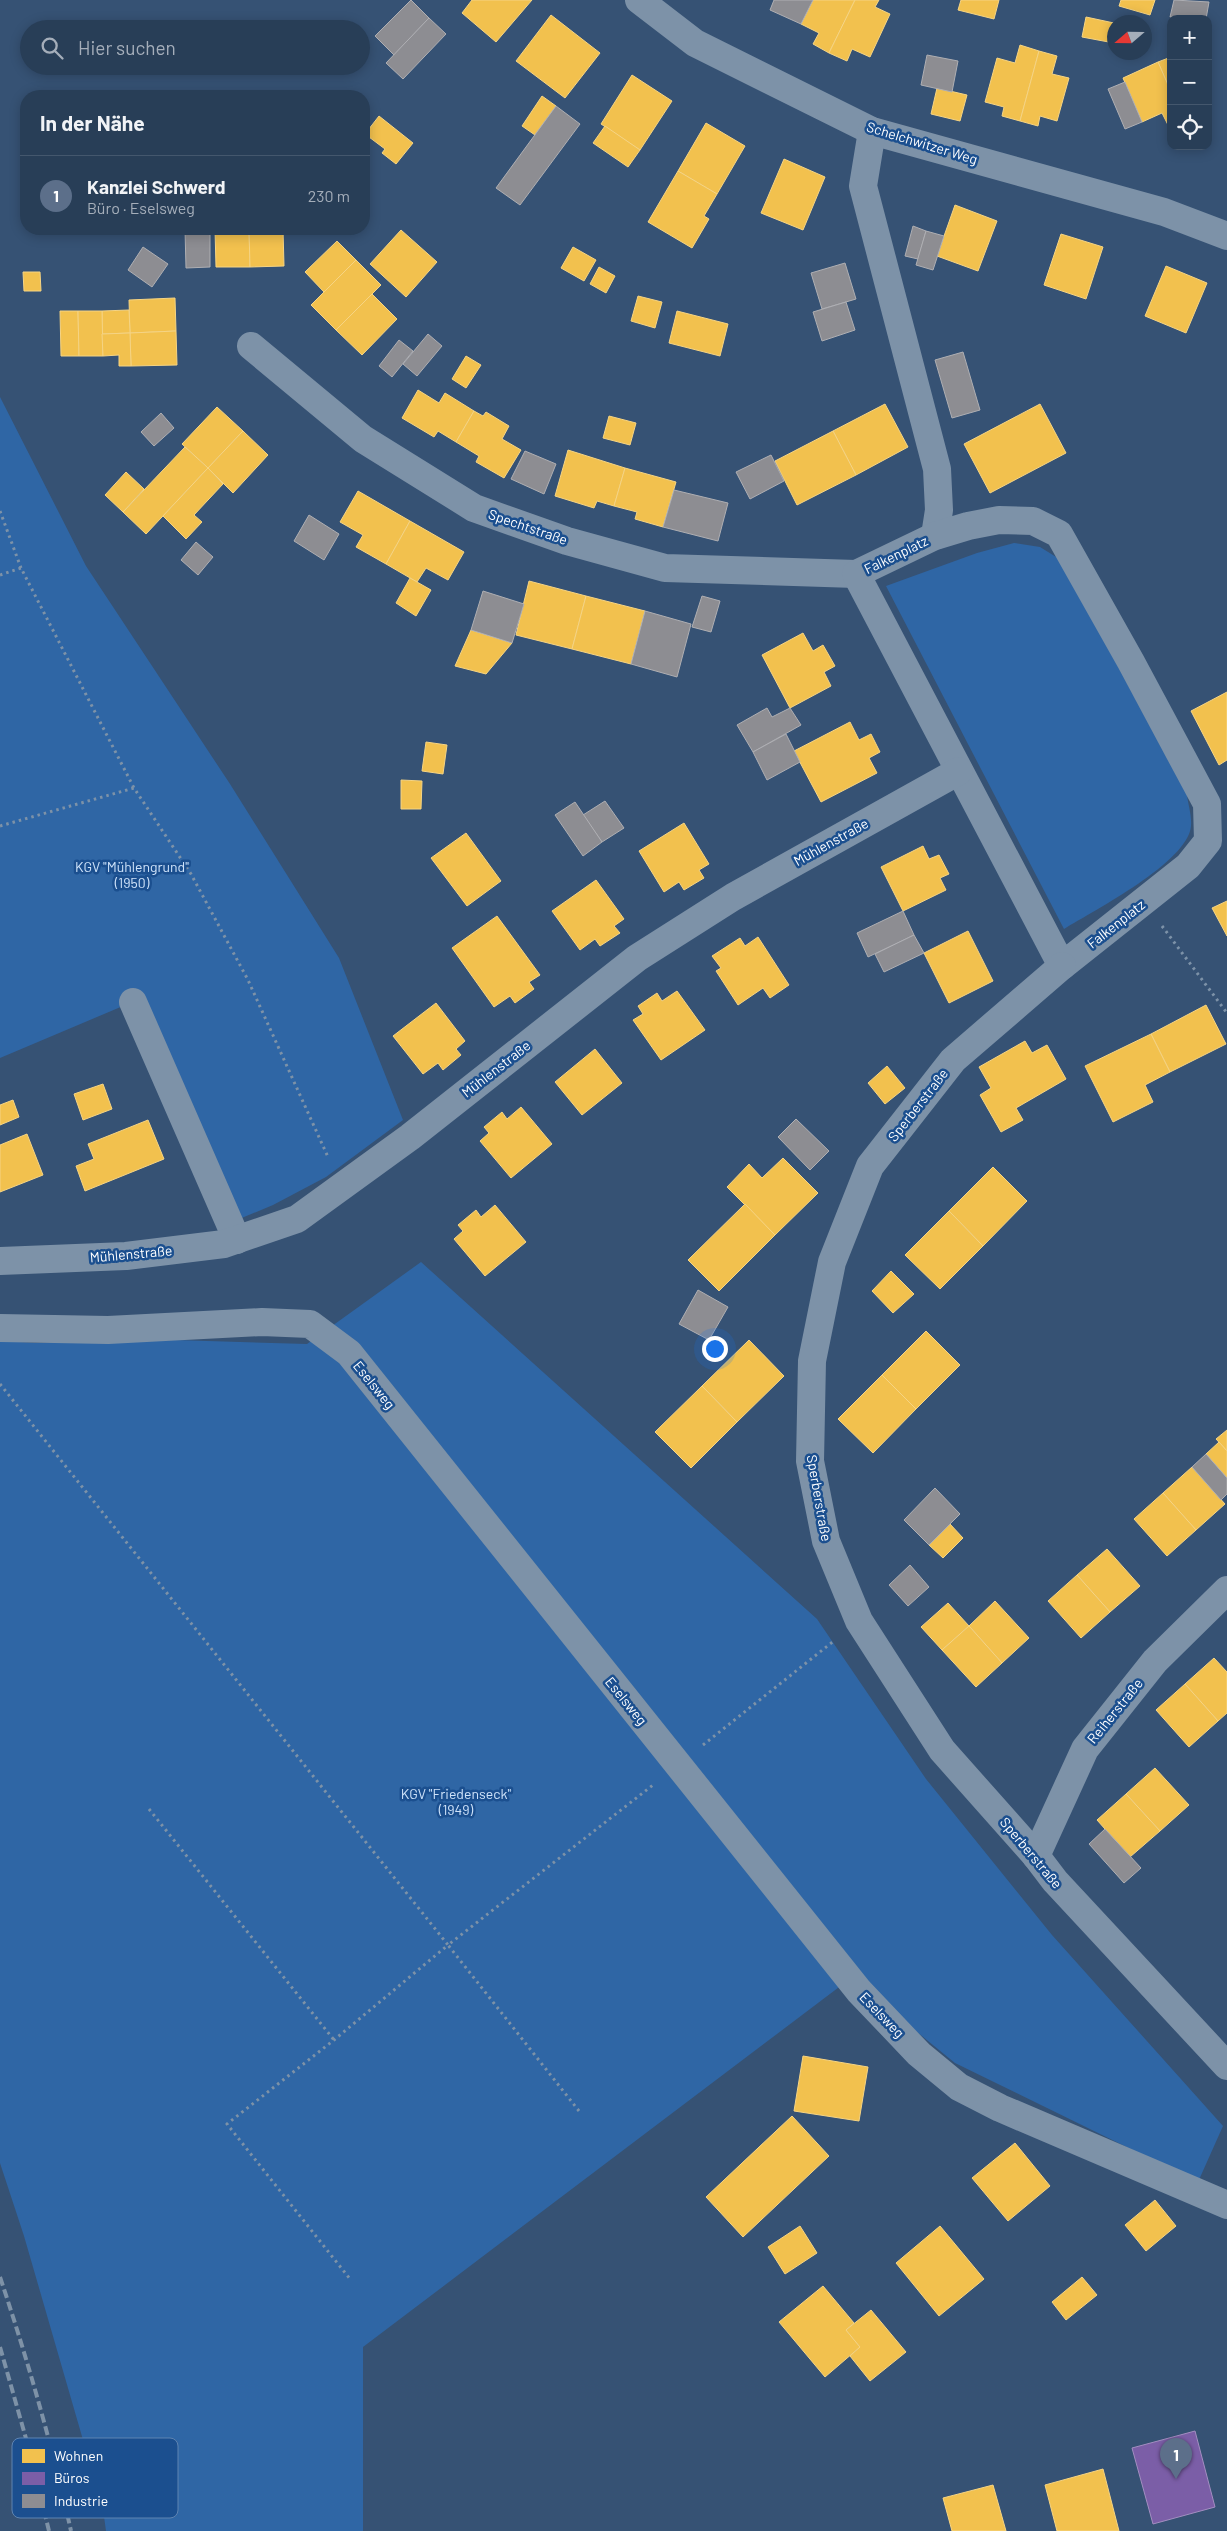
<!DOCTYPE html>
<html lang="de">
<meta charset="utf-8">
<style>
:root{--surface:#283e57;--page:#344961;--text:#f1f3f6;--muted:#a5aeba;--line:#44576d;--accent:#b9c2ce}
body{margin:0;font-family:Barlow,sans-serif;background:var(--page);color:var(--text)}
.controls{position:absolute;right:15px;top:15px;display:grid;overflow:hidden;border-radius:10px;box-shadow:0 2px 12px #0003}
.controls button{width:45px;height:45px;display:grid;place-items:center;padding:0;border:0;border-bottom:1px solid var(--line);background:var(--surface);color:var(--text);font:25px sans-serif}
.compass{position:absolute;left:1107px;top:15px;width:45px;height:45px;border-radius:50%;background:var(--surface);box-shadow:0 2px 12px #0003;rotate:250deg}
.you{position:absolute;left:714px;top:1348px;width:18px;height:18px;margin:-12px;border:4px solid #fff;border-radius:50%;background:#1a73e8;box-shadow:0 0 0 8px #1a73e833}
.badge{display:grid;place-items:center;width:32px;height:32px;border-radius:50%;background:var(--accent);color:#fff;font-size:16px;font-weight:700}
.pin{position:absolute;translate:-50% -41px;filter:drop-shadow(0 1px 2px #0008)}
.pin::after{content:'';position:absolute;top:26px;width:18px;height:15px;background:inherit;clip-path:polygon(0 0,100% 0,50% 100%)}
.list{margin:0;padding:0;list-style:none}
h2{display:flex;justify-content:space-between;align-items:center;height:65px;margin:0;padding:0 20px;font-size:21px}
h2 small{font-size:16px;font-weight:400;color:var(--muted)}
.list li{display:grid;grid-template-columns:32px 1fr auto;gap:15px;align-items:center;box-sizing:border-box;height:80px;padding:0 20px;border-top:1px solid var(--line)}
.list b{display:block;font-size:19px;white-space:nowrap}
.list p{margin:0;font-size:16px;white-space:nowrap;color:var(--muted)}
.list em{font-size:16px;font-style:normal;color:var(--muted)}
.icon{flex:none;width:28px;height:28px;fill:none;stroke:currentColor;stroke-width:2;stroke-linecap:round;stroke-linejoin:round}
.map{position:relative;flex:none;width:1227px;height:2531px;overflow:hidden}
.search{position:absolute;background:var(--surface);box-shadow:0 2px 12px #0003;left:20px;top:20px;width:350px;height:55px;display:flex;align-items:center;gap:12px;box-sizing:border-box;padding:0 18px;border-radius:28px;color:var(--muted);font-size:19px}
.panel{position:absolute;background:var(--surface);box-shadow:0 2px 12px #0003;left:20px;top:90px;width:350px;height:145px;border-radius:20px}
.map>svg:first-child{display:block}
.green{fill:#2f66a5}
.homes{fill:#f2c14e;stroke:#f6d483}
.offices{fill:#7b5ea7;stroke:#a38ec1}
.industry{fill:#8d8d92;stroke:#afafb3}
.lines{fill:none;stroke-linecap:round;stroke-linejoin:round}
.path{stroke:#7d92a8;stroke-width:3;stroke-dasharray:2.5 4;stroke-linecap:butt}
.minor{stroke:#7d92a8;stroke-width:28}
.rail{stroke:#7e92a7;stroke-width:4;stroke-dasharray:9 4;stroke-linecap:butt}
.labels{text-anchor:middle;stroke-width:5;stroke-linejoin:round;paint-order:stroke}
.street-label{font-size:14px;fill:#fff;stroke:#1b4f8f}
.park-label{font-size:14px;fill:#cfe3fa;stroke:#1b4f8f}
.key{fill:#1b4f8f;stroke:#5f84b1;stroke-width:1}
.key-label{font-size:14px;fill:#fff}
</style>
<div class="map">
<svg width="1227" height="2531" viewBox="0 0 1227 2531">
<rect width="100%" height="100%" fill="#365274"/>
<g class="green">
<path d="M 0,397 L 86,566 L 230,784 L 339,958 L 403,1120 L 326,1177 L 273,1205 L 220,1227 L 123,1006 L 0,1058 Z"/>
<path d="M 1014,543 L 1040,547 L 1061,560 L 1187,795 C 1188,804 1192,816 1191,826 C 1188,862 1095,910 1064,929 L 886,586 L 977,553 Z"/>
<path d="M 421,1262 L 817,1619 L 926,1779 L 1052,1935 L 1223,2126 L 1198,2182 L 955,2063 L 906,2023 L 859,1972 L 363,2347 L 363,2531 L 106,2531 L 103,2509 L 24,2236 L 0,2163 L 0,1341 L 36,1343 L 175,1340 L 307,1344 Z"/>
</g>
<g class="homes">
<path d="M 472,0 L 532,0 L 496,42 L 462,13 Z"/>
<path d="M 813,0 L 855,0 L 829,53 L 813,44 L 819,33 L 801,24 Z"/>
<path d="M 855,0 L 879,0 L 875,7 L 890,14 L 870,57 L 852,49 L 847,61 L 829,53 Z"/>
<path d="M 961,0 L 999,0 L 994,19 L 958,10 Z"/>
<path d="M 1121,0 L 1155,0 L 1150,15 L 1119,6 Z"/>
<path d="M 551,15 L 600,53 L 565,98 L 516,61 Z"/>
<path d="M 1086,17 L 1114,23 L 1114,43 L 1082,37 Z"/>
<path d="M 1020,45 L 1039,51 L 1020,121 L 1002,116 L 1004,107 L 985,102 L 997,58 L 1015,63 Z"/>
<path d="M 1039,51 L 1057,56 L 1052,74 L 1069,78 L 1057,121 L 1040,116 L 1038,126 L 1020,121 Z"/>
<path d="M 1171,57 L 1171,92 L 1158,62 Z"/>
<path d="M 1158,62 L 1171,92 L 1171,123 L 1168,125 L 1162,113 L 1142,122 L 1123,78 Z"/>
<path d="M 632,75 L 672,101 L 640,150 L 601,124 Z"/>
<path d="M 937,88 L 967,95 L 960,121 L 931,114 Z"/>
<path d="M 542,96 L 556,106 L 535,135 L 522,126 Z"/>
<path d="M 379,116 L 413,143 L 396,164 L 382,153 L 385,149 L 365,134 Z"/>
<path d="M 706,123 L 745,146 L 717,194 L 678,171 Z"/>
<path d="M 605,126 L 640,150 L 628,167 L 593,143 Z"/>
<path d="M 784,159 L 825,177 L 803,230 L 761,213 Z"/>
<path d="M 678,171 L 717,194 L 704,216 L 709,219 L 692,248 L 648,222 Z"/>
<path d="M 955,205 L 997,221 L 978,271 L 937,256 Z"/>
<path d="M 215,229 L 249,229 L 250,267 L 216,267 Z"/>
<path d="M 249,229 L 283,229 L 284,266 L 250,267 Z"/>
<path d="M 401,230 L 437,262 L 406,297 L 370,264 Z"/>
<path d="M 1061,234 L 1103,247 L 1086,299 L 1044,285 Z"/>
<path d="M 337,241 L 356,260 L 324,292 L 305,272 Z"/>
<path d="M 573,247 L 596,260 L 584,281 L 561,268 Z"/>
<path d="M 356,260 L 381,285 L 336,330 L 311,305 Z"/>
<path d="M 1166,266 L 1207,283 L 1186,333 L 1145,316 Z"/>
<path d="M 599,267 L 615,276 L 606,293 L 590,284 Z"/>
<path d="M 23,272 L 40,272 L 41,291 L 24,291 Z"/>
<path d="M 372,294 L 397,319 L 362,355 L 336,330 Z"/>
<path d="M 638,296 L 662,302 L 655,328 L 631,321 Z"/>
<path d="M 175,298 L 176,331 L 130,333 L 129,300 Z"/>
<path d="M 129,310 L 130,333 L 102,334 L 102,311 Z"/>
<path d="M 60,311 L 78,311 L 79,356 L 61,356 Z"/>
<path d="M 78,311 L 102,311 L 103,356 L 79,356 Z"/>
<path d="M 677,311 L 728,324 L 720,356 L 669,343 Z"/>
<path d="M 176,331 L 177,365 L 131,366 L 130,333 Z"/>
<path d="M 130,333 L 131,366 L 119,366 L 119,355 L 103,356 L 102,334 Z"/>
<path d="M 466,356 L 481,365 L 466,388 L 452,379 Z"/>
<path d="M 418,390 L 439,403 L 445,393 L 474,411 L 456,442 L 438,431 L 434,437 L 402,418 Z"/>
<path d="M 885,404 L 908,447 L 856,475 L 833,431 Z"/>
<path d="M 1040,404 L 1066,453 L 990,493 L 964,444 Z"/>
<path d="M 217,407 L 243,431 L 208,468 L 182,444 Z"/>
<path d="M 474,411 L 483,416 L 486,412 L 509,426 L 502,439 L 521,450 L 504,478 L 476,462 L 479,456 L 456,442 Z"/>
<path d="M 609,416 L 636,423 L 630,445 L 603,438 Z"/>
<path d="M 243,431 L 268,455 L 233,493 L 208,468 Z"/>
<path d="M 833,431 L 856,475 L 797,505 L 775,461 Z"/>
<path d="M 185,447 L 208,468 L 146,534 L 123,512 Z"/>
<path d="M 568,450 L 625,468 L 614,506 L 597,501 L 594,508 L 555,496 Z"/>
<path d="M 208,468 L 223,484 L 194,515 L 202,522 L 186,539 L 163,516 Z"/>
<path d="M 625,468 L 676,482 L 663,527 L 635,519 L 637,512 L 614,506 Z"/>
<path d="M 126,472 L 144,489 L 123,512 L 105,495 Z"/>
<path d="M 358,491 L 410,521 L 386,564 L 356,547 L 363,535 L 340,522 Z"/>
<path d="M 410,521 L 464,552 L 448,580 L 426,568 L 417,582 L 386,564 Z"/>
<path d="M 410,578 L 431,590 L 416,616 L 396,603 Z"/>
<path d="M 529,581 L 586,596 L 572,649 L 516,635 Z"/>
<path d="M 586,596 L 645,611 L 631,664 L 572,649 Z"/>
<path d="M 471,630 L 512,643 L 486,674 L 455,666 Z"/>
<path d="M 803,633 L 813,651 L 823,645 L 835,666 L 824,672 L 831,686 L 790,708 L 762,655 Z"/>
<path d="M 1227,692 L 1227,760 L 1219,765 L 1191,711 Z"/>
<path d="M 850,722 L 859,740 L 871,734 L 880,752 L 869,758 L 877,773 L 821,802 L 794,751 Z"/>
<path d="M 426,742 L 447,745 L 443,774 L 422,771 Z"/>
<path d="M 401,780 L 422,781 L 421,809 L 401,809 Z"/>
<path d="M 684,823 L 709,864 L 699,870 L 704,878 L 684,890 L 679,882 L 664,892 L 639,851 Z"/>
<path d="M 466,833 L 501,881 L 467,906 L 431,858 Z"/>
<path d="M 923,846 L 929,859 L 939,855 L 949,874 L 940,878 L 946,890 L 903,911 L 881,867 Z"/>
<path d="M 596,880 L 624,919 L 614,926 L 620,933 L 600,946 L 595,939 L 580,950 L 552,911 Z"/>
<path d="M 1227,901 L 1227,936 L 1212,908 Z"/>
<path d="M 497,916 L 540,975 L 529,982 L 534,989 L 515,1003 L 510,996 L 494,1007 L 452,948 Z"/>
<path d="M 968,931 L 993,981 L 949,1003 L 924,953 Z"/>
<path d="M 758,937 L 789,985 L 770,998 L 763,988 L 738,1005 L 716,971 L 721,968 L 712,956 L 740,938 L 745,946 Z"/>
<path d="M 677,991 L 705,1030 L 661,1060 L 633,1020 L 643,1014 L 638,1006 L 657,993 L 662,1001 Z"/>
<path d="M 436,1003 L 465,1041 L 456,1049 L 461,1055 L 443,1070 L 438,1063 L 423,1074 L 393,1036 Z"/>
<path d="M 1206,1005 L 1226,1044 L 1170,1072 L 1151,1034 Z"/>
<path d="M 1151,1034 L 1170,1072 L 1145,1085 L 1153,1102 L 1113,1122 L 1085,1066 Z"/>
<path d="M 1025,1041 L 1032,1053 L 1047,1045 L 1066,1079 L 1016,1108 L 1023,1120 L 1001,1132 L 980,1095 L 991,1088 L 979,1067 Z"/>
<path d="M 595,1049 L 622,1083 L 582,1115 L 555,1082 Z"/>
<path d="M 887,1066 L 905,1088 L 885,1104 L 868,1083 Z"/>
<path d="M 103,1084 L 112,1109 L 83,1120 L 74,1094 Z"/>
<path d="M 13,1100 L 19,1117 L 0,1125 L 0,1105 Z"/>
<path d="M 521,1107 L 552,1144 L 511,1178 L 480,1141 L 489,1133 L 484,1127 L 502,1112 L 507,1119 Z"/>
<path d="M 148,1120 L 164,1159 L 85,1191 L 76,1166 L 94,1159 L 88,1144 Z"/>
<path d="M 27,1134 L 43,1175 L 0,1192 L 0,1145 Z"/>
<path d="M 783,1158 L 818,1193 L 775,1235 L 727,1187 L 749,1164 L 762,1178 Z"/>
<path d="M 993,1167 L 1027,1201 L 983,1246 L 949,1211 Z"/>
<path d="M 745,1204 L 775,1235 L 719,1291 L 688,1260 Z"/>
<path d="M 495,1205 L 526,1242 L 485,1276 L 454,1239 L 463,1231 L 458,1225 L 476,1210 L 481,1217 Z"/>
<path d="M 949,1211 L 983,1246 L 940,1289 L 905,1255 Z"/>
<path d="M 891,1271 L 914,1294 L 893,1313 L 872,1291 Z"/>
<path d="M 926,1331 L 960,1365 L 916,1409 L 882,1375 Z"/>
<path d="M 749,1340 L 784,1376 L 737,1422 L 702,1386 Z"/>
<path d="M 882,1375 L 916,1409 L 873,1453 L 838,1419 Z"/>
<path d="M 702,1386 L 737,1422 L 691,1468 L 655,1432 Z"/>
<path d="M 1227,1430 L 1227,1451 L 1216,1439 Z"/>
<path d="M 1219,1442 L 1227,1451 L 1227,1478 L 1206,1454 Z"/>
<path d="M 1192,1467 L 1225,1504 L 1196,1530 L 1163,1493 Z"/>
<path d="M 1163,1493 L 1196,1530 L 1167,1556 L 1134,1519 Z"/>
<path d="M 950,1524 L 963,1538 L 943,1558 L 929,1545 Z"/>
<path d="M 1107,1549 L 1140,1586 L 1110,1612 L 1077,1575 Z"/>
<path d="M 1077,1575 L 1110,1612 L 1081,1638 L 1048,1601 Z"/>
<path d="M 995,1601 L 1029,1638 L 1002,1663 L 969,1626 Z"/>
<path d="M 948,1603 L 969,1626 L 942,1650 L 921,1627 Z"/>
<path d="M 969,1626 L 1002,1663 L 976,1687 L 942,1650 Z"/>
<path d="M 1214,1658 L 1227,1672 L 1227,1713 L 1218,1721 L 1185,1684 Z"/>
<path d="M 1185,1684 L 1218,1721 L 1189,1747 L 1156,1710 Z"/>
<path d="M 1155,1768 L 1189,1805 L 1160,1831 L 1126,1794 Z"/>
<path d="M 1126,1794 L 1160,1831 L 1130,1857 L 1097,1820 Z"/>
<path d="M 803,2056 L 868,2067 L 859,2121 L 794,2111 Z"/>
<path d="M 792,2116 L 829,2156 L 743,2237 L 706,2197 Z"/>
<path d="M 1015,2143 L 1050,2186 L 1008,2221 L 972,2178 Z"/>
<path d="M 1155,2200 L 1176,2226 L 1146,2251 L 1125,2225 Z"/>
<path d="M 800,2226 L 817,2253 L 785,2274 L 768,2247 Z"/>
<path d="M 940,2226 L 984,2279 L 939,2316 L 896,2263 Z"/>
<path d="M 1082,2277 L 1097,2295 L 1066,2320 L 1052,2302 Z"/>
<path d="M 823,2286 L 854,2323 L 846,2330 L 860,2347 L 825,2377 L 779,2322 Z"/>
<path d="M 871,2310 L 906,2352 L 870,2381 L 850,2356 L 860,2347 L 846,2330 Z"/>
<path d="M 1103,2469 L 1119,2531 L 1057,2531 L 1045,2485 Z"/>
<path d="M 993,2485 L 1006,2531 L 952,2531 L 943,2498 Z"/>
</g>
<path class="offices" d="M 1195,2431 L 1215,2507 L 1153,2524 L 1132,2448 Z"/>
<g class="industry">
<path d="M 411,0 L 429,18 L 394,55 L 375,36 Z"/>
<path d="M 774,0 L 813,0 L 801,24 L 770,10 Z"/>
<path d="M 1174,0 L 1209,2 L 1206,19 L 1170,17 Z"/>
<path d="M 429,18 L 446,34 L 403,79 L 386,63 Z"/>
<path d="M 927,55 L 958,61 L 952,92 L 921,85 Z"/>
<path d="M 1125,82 L 1142,122 L 1125,129 L 1108,89 Z"/>
<path d="M 556,106 L 580,124 L 520,205 L 496,188 Z"/>
<path d="M 913,226 L 926,231 L 918,259 L 905,256 Z"/>
<path d="M 185,229 L 210,229 L 210,267 L 186,268 Z"/>
<path d="M 926,231 L 944,236 L 933,270 L 916,265 Z"/>
<path d="M 143,247 L 168,264 L 152,287 L 128,270 Z"/>
<path d="M 845,263 L 856,299 L 822,309 L 811,273 Z"/>
<path d="M 846,302 L 855,330 L 822,341 L 813,312 Z"/>
<path d="M 428,334 L 442,346 L 417,376 L 403,364 Z"/>
<path d="M 399,340 L 413,351 L 392,377 L 379,366 Z"/>
<path d="M 963,352 L 980,410 L 952,418 L 935,360 Z"/>
<path d="M 161,413 L 174,428 L 154,446 L 141,432 Z"/>
<path d="M 525,451 L 556,464 L 544,494 L 511,479 Z"/>
<path d="M 771,455 L 784,481 L 750,499 L 736,472 Z"/>
<path d="M 674,490 L 728,503 L 718,541 L 663,527 Z"/>
<path d="M 309,515 L 339,534 L 324,560 L 294,541 Z"/>
<path d="M 196,542 L 213,557 L 198,575 L 181,560 Z"/>
<path d="M 483,591 L 524,604 L 512,643 L 471,630 Z"/>
<path d="M 702,596 L 720,601 L 711,632 L 692,627 Z"/>
<path d="M 645,611 L 691,624 L 677,677 L 631,664 Z"/>
<path d="M 767,708 L 772,717 L 790,708 L 801,725 L 753,752 L 737,725 Z"/>
<path d="M 786,734 L 800,762 L 767,780 L 753,752 Z"/>
<path d="M 605,801 L 624,828 L 602,842 L 583,815 Z"/>
<path d="M 575,802 L 602,842 L 583,856 L 555,815 Z"/>
<path d="M 903,911 L 914,935 L 868,957 L 857,933 Z"/>
<path d="M 914,935 L 924,953 L 884,972 L 875,954 Z"/>
<path d="M 796,1119 L 829,1151 L 810,1170 L 778,1137 Z"/>
<path d="M 698,1290 L 728,1307 L 709,1340 L 679,1324 Z"/>
<path d="M 1206,1454 L 1227,1478 L 1227,1494 L 1221,1500 L 1192,1467 Z"/>
<path d="M 935,1488 L 960,1514 L 929,1545 L 904,1520 Z"/>
<path d="M 910,1565 L 929,1587 L 908,1606 L 889,1585 Z"/>
<path d="M 1105,1829 L 1141,1868 L 1124,1883 L 1089,1844 Z"/>
</g>
<g class="lines">
<g class="path">
<path d="M 0,511 L 21,568"/>
<path d="M 0,575 L 21,568 L 134,788"/>
<path d="M 0,826 L 134,788 L 191,874 L 248,980 L 328,1157"/>
<path d="M 1162,926 L 1227,1013"/>
<path d="M 0,1384 L 448,1945 L 334,2040 L 227,2124 L 350,2279"/>
<path d="M 703,1745 L 835,1640"/>
<path d="M 149,1809 L 334,2040"/>
<path d="M 579,2111 L 448,1945 L 653,1785"/>
</g>
<g class="minor">
<path d="M 639,0 L 695,43 L 872,131 L 1164,212 L 1227,236"/>
<path d="M 872,131 L 863,186 L 937,469 L 939,510 L 935,536"/>
<path d="M 251,346 L 363,439 L 474,508 L 567,541 L 665,568 L 856,574"/>
<path d="M 999,520 L 1033,521 L 1059,534 L 1131,662 L 1207,804 L 1208,841 L 1188,866 L 1062,966 L 856,574 L 935,536 L 968,526 Z"/>
<path d="M 1062,966 L 953,1060 L 870,1166 L 832,1262 L 812,1361 L 810,1461 L 826,1541 L 859,1621 L 942,1750 L 1036,1856 L 1055,1881 L 1227,2066"/>
<path d="M 133,1002 L 237,1240"/>
<path d="M 0,1261 L 126,1256 L 224,1244 L 297,1219 L 410,1137 L 637,958 L 733,897 L 959,771"/>
<path d="M 0,1328 L 108,1330 L 262,1322 L 310,1324 L 349,1353 L 859,1991 L 919,2054 L 959,2087 L 1000,2108 L 1227,2205"/>
<path d="M 1036,1856 L 1085,1749 L 1155,1661 L 1227,1590"/>
</g>
<g class="rail">
<path d="M 0,2277 C 28,2361 52,2445 71,2531"/>
<path d="M 0,2347 L 29,2449 L 49,2531"/>
</g>
</g>
<g class="labels">
<g class="street-label">
<text transform="translate(922 143) rotate(17)" y="5">Schelchwitzer Weg</text>
<text transform="translate(528 527) rotate(19)" y="5">Spechtstraße</text>
<text transform="translate(896 555) rotate(-26)" y="5">Falkenplatz</text>
<text transform="translate(831 842) rotate(-29)" y="5">Mühlenstraße</text>
<text transform="translate(1116 924) rotate(-38)" y="5">Falkenplatz</text>
<text transform="translate(496 1069) rotate(-38)" y="5">Mühlenstraße</text>
<text transform="translate(918 1105) rotate(-52)" y="5">Sperberstraße</text>
<text transform="translate(131 1254) rotate(-5)" y="5">Mühlenstraße</text>
<text transform="translate(374 1385) rotate(51)" y="5">Eselsweg</text>
<text transform="translate(819 1498) rotate(80)" y="5">Sperberstraße</text>
<text transform="translate(626 1701) rotate(51)" y="5">Eselsweg</text>
<text transform="translate(1115 1711) rotate(-51)" y="5">Reiherstraße</text>
<text transform="translate(1031 1853) rotate(50)" y="5">Sperberstraße</text>
<text transform="translate(882 2015) rotate(46)" y="5">Eselsweg</text>
</g>
<g class="park-label">
<text x="132" y="872">KGV "Mühlengrund"<tspan x="132" dy="16">(1950)</tspan></text>
<text x="456" y="1799">KGV "Friedenseck"<tspan x="456" dy="16">(1949)</tspan></text>
</g>
</g>
<rect x="12" y="2438" width="166" height="80" rx="8" class="key"/>
<rect x="22" y="2449" width="23" height="14" fill="#f2c14e"/>
<rect x="22" y="2472" width="23" height="13" fill="#7b5ea7"/>
<rect x="22" y="2494" width="23" height="14" fill="#8d8d92"/>
<g class="key-label">
<text x="54" y="2461">Wohnen</text>
<text x="54" y="2483">Büros</text>
<text x="54" y="2506">Industrie</text>
</g>
</svg>
<div class="controls">
<button>+</button>
<button>−</button>
<button><svg class="icon" aria-label="locate" viewBox="0 0 24 24"><circle cx="12" cy="12" r="6"/><path d="M12 2v4M12 18v4M2 12h4M18 12h4"/></svg></button>
</div>
<svg class="compass" viewBox="-18 -18 36 36"><path d="M0-13l5 13h-10z" fill="#e53935"/><path d="M0 13l5-13h-10z" fill="#a5aeba"/></svg>
<div class="you"></div>
<div class="pin badge" style="left:1176px;top:2479px;background:#5c6f8a">1</div>
<div class="search"><svg class="icon" aria-label="search" viewBox="0 0 24 24"><circle cx="10" cy="10" r="6"/><path d="M15 15l6 6"/></svg>Hier suchen</div>
<section class="panel">
<h2>In der Nähe<small></small></h2>
<ul class="list">
<li><span class="badge" style="background:#5c6f8a">1</span><div><b>Kanzlei Schwerd</b><p>Büro · Eselsweg</p></div><em>230 m</em></li>
</ul>
</section>
</div>
